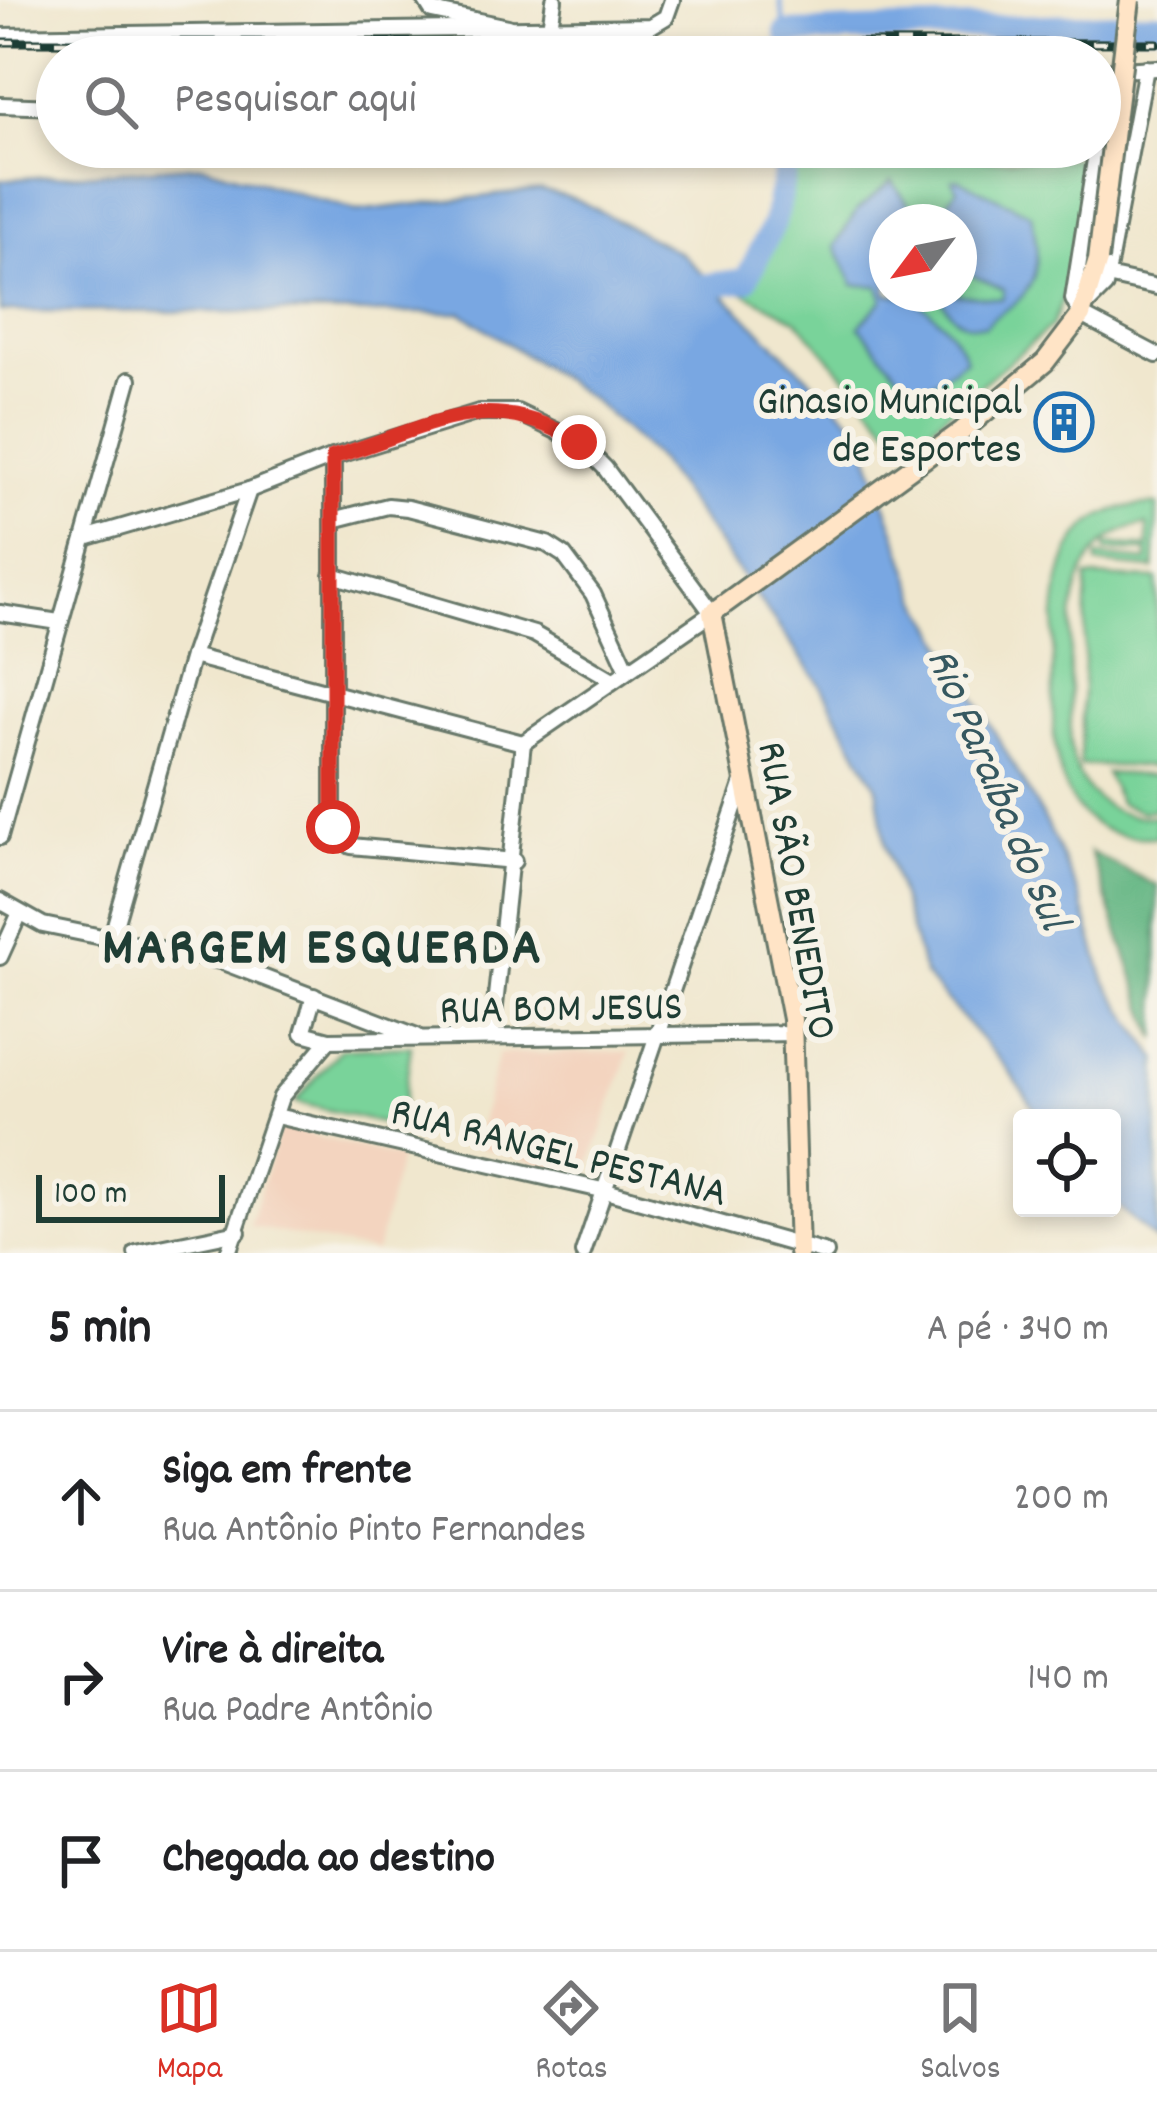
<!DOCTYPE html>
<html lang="pt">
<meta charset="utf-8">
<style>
:root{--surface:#fff;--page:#f6f6f6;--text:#202124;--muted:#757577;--line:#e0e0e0;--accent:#d93025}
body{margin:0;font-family:Dekko,sans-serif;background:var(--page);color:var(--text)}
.controls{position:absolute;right:36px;bottom:36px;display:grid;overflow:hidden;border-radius:12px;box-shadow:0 6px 18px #0003}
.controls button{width:108px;height:108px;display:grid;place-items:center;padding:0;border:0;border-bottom:3px solid var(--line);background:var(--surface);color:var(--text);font:60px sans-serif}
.compass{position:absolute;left:869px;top:204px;width:108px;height:108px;border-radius:50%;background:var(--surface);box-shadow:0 6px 18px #0003;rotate:238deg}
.scale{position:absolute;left:36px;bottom:30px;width:189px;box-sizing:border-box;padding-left:12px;border:6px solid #1f3d34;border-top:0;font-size:33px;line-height:42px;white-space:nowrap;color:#1f3d34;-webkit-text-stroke:9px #f7f3e8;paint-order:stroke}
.stop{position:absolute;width:36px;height:36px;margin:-27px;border:9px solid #d93025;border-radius:50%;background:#fff}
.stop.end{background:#d93025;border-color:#fff;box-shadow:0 3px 12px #0008}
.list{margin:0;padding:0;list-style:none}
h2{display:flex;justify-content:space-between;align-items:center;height:156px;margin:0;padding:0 48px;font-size:51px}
h2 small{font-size:39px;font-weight:400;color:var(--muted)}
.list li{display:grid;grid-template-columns:78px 1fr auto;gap:36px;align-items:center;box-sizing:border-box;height:180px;padding:0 48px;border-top:3px solid var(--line)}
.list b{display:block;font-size:45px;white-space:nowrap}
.list p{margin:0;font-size:39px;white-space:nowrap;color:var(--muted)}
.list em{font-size:39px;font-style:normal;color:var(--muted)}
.icon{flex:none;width:66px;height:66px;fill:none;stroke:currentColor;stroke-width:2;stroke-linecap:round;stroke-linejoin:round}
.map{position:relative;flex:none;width:1157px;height:1253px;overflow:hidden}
.search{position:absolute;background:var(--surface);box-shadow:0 6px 18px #0003;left:36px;right:36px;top:36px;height:132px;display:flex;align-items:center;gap:30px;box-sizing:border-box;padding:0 42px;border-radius:66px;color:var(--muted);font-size:45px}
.sheet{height:696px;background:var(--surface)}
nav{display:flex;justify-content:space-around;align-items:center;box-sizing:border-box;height:168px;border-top:3px solid var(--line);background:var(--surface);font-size:33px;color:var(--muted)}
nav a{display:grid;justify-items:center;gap:6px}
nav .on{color:var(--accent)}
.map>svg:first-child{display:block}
.built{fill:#f3d4bf}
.green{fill:#79d39a;stroke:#4c8867;stroke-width:3;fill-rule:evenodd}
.forest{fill:#62b582;stroke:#40795b;stroke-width:3}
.water{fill:#79a7e2;stroke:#4c728b;stroke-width:3}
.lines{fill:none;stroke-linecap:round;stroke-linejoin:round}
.stream{stroke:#79a7e2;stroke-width:4.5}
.river{stroke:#79a7e2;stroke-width:24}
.street-casing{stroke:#68786a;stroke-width:20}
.secondary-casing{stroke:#68786a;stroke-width:24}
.street{stroke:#fff;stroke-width:14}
.secondary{stroke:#ffe4c6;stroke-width:18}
.rail-casing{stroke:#1f3d34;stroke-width:9}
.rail{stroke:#f7f3e8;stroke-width:4.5;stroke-dasharray:14;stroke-linecap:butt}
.secondary-bridge-casing{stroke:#68786a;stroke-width:24;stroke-linecap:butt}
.secondary-bridge{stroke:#ffe4c6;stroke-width:18}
.route{stroke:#d93025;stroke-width:15}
.labels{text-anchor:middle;stroke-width:12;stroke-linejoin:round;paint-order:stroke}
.poi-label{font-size:42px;fill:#1f3d34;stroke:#f7f3e8;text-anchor:end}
.street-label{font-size:42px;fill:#1f3d34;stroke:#f7f3e8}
.water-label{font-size:45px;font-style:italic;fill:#365860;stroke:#f7f3e8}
.district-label{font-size:54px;font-weight:bold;letter-spacing:3px;fill:#1f3d34;stroke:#f7f3e8}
</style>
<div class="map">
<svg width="1157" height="1253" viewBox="0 0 1157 1253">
<rect width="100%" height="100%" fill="#f7f3e8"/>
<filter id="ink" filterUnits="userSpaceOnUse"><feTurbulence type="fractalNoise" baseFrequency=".00833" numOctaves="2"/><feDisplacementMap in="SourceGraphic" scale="24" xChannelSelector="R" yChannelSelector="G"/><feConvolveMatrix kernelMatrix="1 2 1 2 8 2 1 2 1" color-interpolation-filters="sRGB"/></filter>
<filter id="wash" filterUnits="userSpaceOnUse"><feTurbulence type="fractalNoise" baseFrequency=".004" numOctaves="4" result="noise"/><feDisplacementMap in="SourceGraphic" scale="48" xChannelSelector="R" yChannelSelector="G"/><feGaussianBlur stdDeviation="2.7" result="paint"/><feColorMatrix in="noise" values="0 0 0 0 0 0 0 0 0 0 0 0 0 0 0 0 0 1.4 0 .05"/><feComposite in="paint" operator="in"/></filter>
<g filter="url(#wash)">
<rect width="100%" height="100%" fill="#f0e7ce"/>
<g class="built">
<path d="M 629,1052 L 586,1176 L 475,1146 L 498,1054 Z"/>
<path d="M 280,1127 L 400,1158 L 376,1252 L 249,1226 Z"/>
</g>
<g class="green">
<path d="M 903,147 L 989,160 L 1093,158 L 1083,191 L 1079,257 L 1052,326 L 906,447 L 797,320 L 743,292 L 772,210 L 807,150 ZM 887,222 L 959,222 L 959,294 L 887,294 Z"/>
<path d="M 1157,505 L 1154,569 L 1097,564 L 1097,556 L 1147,561 L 1147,551 L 1106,551 L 1106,544 L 1148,547 L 1147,525 C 1050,536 1073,670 1070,740 C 1073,788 1108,822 1157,816 L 1157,837 C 1048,844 1052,744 1053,668 C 1055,592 1054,501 1157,505 Z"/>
<path d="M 1087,577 L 1157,579 L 1157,767 L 1080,765 Z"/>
<path d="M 1106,773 L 1157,776 L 1157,809 L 1142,812 L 1119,803 Z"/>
<path d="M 411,1046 L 400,1128 L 295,1102 L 341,1049 Z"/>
</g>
<path class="forest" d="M 1090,852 L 1157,886 L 1157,1038 L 1155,1036 Z"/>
<g class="water">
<path d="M 203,165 L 357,211 L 541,190 L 578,200 L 682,254 L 859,427 L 918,597 L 1048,826 L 1080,897 L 1105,981 L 1157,1059 L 1157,1242 L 1112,1200 L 1112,1118 L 1041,1118 L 1007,1068 L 925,976 L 885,844 L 877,787 L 820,684 L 658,460 L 590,398 L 462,313 L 0,311 L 0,180 Z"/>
<path d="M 958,179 L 1031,214 C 1038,247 1044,279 1015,303 C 1004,313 995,313 985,326 C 963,326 954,320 942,301 L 949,294 L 1002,299 L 1004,290 L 959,269 L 959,222 L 887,222 L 887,294 C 920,294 954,328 966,359 L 924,389 L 908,386 L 859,326 L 883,300 L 879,286 L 854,285 L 835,246 L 857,210 L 892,181 L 915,213 L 939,215 L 957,189 L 952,180 Z"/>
</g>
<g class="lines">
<path class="stream" d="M 780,0 L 786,33"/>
<g class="river">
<path d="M 786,33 L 1157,23"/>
<path d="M 681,289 L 746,280 L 774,223 L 790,147"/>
</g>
</g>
</g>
<g filter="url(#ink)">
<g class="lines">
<g class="street-casing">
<g id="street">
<path d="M 425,0 L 432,11 L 508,27"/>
<path d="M 550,28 L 554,0"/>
<path d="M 0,36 L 651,26 L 666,17 L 672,0"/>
<path d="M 1100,71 L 1157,68"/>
<path d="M 0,105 L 57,107"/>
<path d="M 1100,123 L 1106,71"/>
<path d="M 1097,147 L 1073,299 L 1081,315 L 1157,355"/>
<path d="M 1107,276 L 1157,287"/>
<path d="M 1086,305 L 1105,286 L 1146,68"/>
<path d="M 333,457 L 333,827 L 351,846 L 514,861"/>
<path d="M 333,520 L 388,506 L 408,508 L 547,544 L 564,555 L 593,594 L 628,670"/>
<path d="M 85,538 L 249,490 L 333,457 L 479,412 L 517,412 L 579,442 L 605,468 L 712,613 L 523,743"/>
<path d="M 332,575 L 534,634 L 613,680"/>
<path d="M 0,613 L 59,622"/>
<path d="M 192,656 L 523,743"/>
<path d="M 0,837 L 129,380"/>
<path d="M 0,901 L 43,925 L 220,961 L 417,1036"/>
<path d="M 111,939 L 192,656 L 249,490"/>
<path d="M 0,957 L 19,915"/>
<path d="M 314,996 L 303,1033 L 329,1040 L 793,1033"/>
<path d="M 492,1034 L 523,743"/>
<path d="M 276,1116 L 602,1190 L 826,1253"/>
<path d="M 136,1253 L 238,1232"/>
<path d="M 228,1253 L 281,1097 L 329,1040"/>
<path d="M 583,1253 L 744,779"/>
</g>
</g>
<g class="secondary-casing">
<path id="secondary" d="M 799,1253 L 792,1019 L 712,613 L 962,431 L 1045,362 L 1081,315 L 1098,260"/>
</g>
<use href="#street" class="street"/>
<use href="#secondary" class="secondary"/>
<g class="rail-casing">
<path id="rail" d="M 0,42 L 1157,43"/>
</g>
<use href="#rail" class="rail"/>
<g class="secondary-bridge-casing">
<path id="secondary-bridge" d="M 1098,260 L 1130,0"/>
</g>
<use href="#secondary-bridge" class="secondary-bridge"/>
</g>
</g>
<g class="lines" filter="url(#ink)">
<path class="route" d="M 333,827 L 333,457 C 431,428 483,384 579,442"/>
</g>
<defs>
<g id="building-ring" transform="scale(3)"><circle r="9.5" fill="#f7f3e8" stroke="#1f6fb2" stroke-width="1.5"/><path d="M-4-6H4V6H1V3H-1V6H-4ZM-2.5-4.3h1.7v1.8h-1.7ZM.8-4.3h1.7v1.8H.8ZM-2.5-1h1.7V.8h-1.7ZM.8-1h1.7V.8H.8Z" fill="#1f6fb2"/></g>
</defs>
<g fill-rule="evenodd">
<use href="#building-ring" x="1064" y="422"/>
</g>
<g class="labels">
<g class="poi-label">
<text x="1022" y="413">Ginasio Municipal<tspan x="1022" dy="48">de Esportes</tspan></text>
</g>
<g class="street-label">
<text transform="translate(800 890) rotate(80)" y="15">RUA SÃO BENEDITO</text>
<text transform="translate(561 1005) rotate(-1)" y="15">RUA BOM JESUS</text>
<text transform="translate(560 1149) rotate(14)" y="15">RUA RANGEL PESTANA</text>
</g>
<g class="water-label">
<text transform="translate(1001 787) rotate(67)" y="16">Rio Paraíba do Sul</text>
</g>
<g class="district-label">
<text x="323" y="962">MARGEM ESQUERDA</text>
</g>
</g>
</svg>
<div class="controls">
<button><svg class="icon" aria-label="locate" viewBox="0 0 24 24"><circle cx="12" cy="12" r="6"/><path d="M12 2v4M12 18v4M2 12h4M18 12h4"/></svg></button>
</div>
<svg class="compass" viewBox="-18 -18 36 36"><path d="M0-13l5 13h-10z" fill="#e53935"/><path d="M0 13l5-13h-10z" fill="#757577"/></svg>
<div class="scale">100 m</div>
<div class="stop" style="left:333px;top:827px"></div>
<div class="stop end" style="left:579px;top:442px"></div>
<div class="search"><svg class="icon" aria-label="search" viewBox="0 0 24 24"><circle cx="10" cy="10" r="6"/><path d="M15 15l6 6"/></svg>Pesquisar aqui</div>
</div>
<section class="sheet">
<h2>5 min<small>A pé · 340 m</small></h2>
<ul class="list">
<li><svg class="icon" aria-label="ahead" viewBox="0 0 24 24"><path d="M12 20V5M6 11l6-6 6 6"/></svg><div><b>Siga em frente</b><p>Rua Antônio Pinto Fernandes</p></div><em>200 m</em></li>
<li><svg class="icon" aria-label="right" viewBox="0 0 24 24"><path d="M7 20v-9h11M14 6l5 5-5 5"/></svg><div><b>Vire à direita</b><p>Rua Padre Antônio</p></div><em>140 m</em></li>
<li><svg class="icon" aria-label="arrive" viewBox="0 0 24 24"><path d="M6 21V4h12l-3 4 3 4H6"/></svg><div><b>Chegada ao destino</b></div></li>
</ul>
</section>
<nav>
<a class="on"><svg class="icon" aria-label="map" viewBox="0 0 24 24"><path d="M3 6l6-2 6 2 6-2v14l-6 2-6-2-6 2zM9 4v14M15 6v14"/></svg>Mapa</a>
<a><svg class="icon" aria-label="directions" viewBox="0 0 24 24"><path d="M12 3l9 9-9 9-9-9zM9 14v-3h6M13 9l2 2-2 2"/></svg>Rotas</a>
<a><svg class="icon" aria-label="saved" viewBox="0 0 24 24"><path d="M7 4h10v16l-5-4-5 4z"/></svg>Salvos</a>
</nav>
